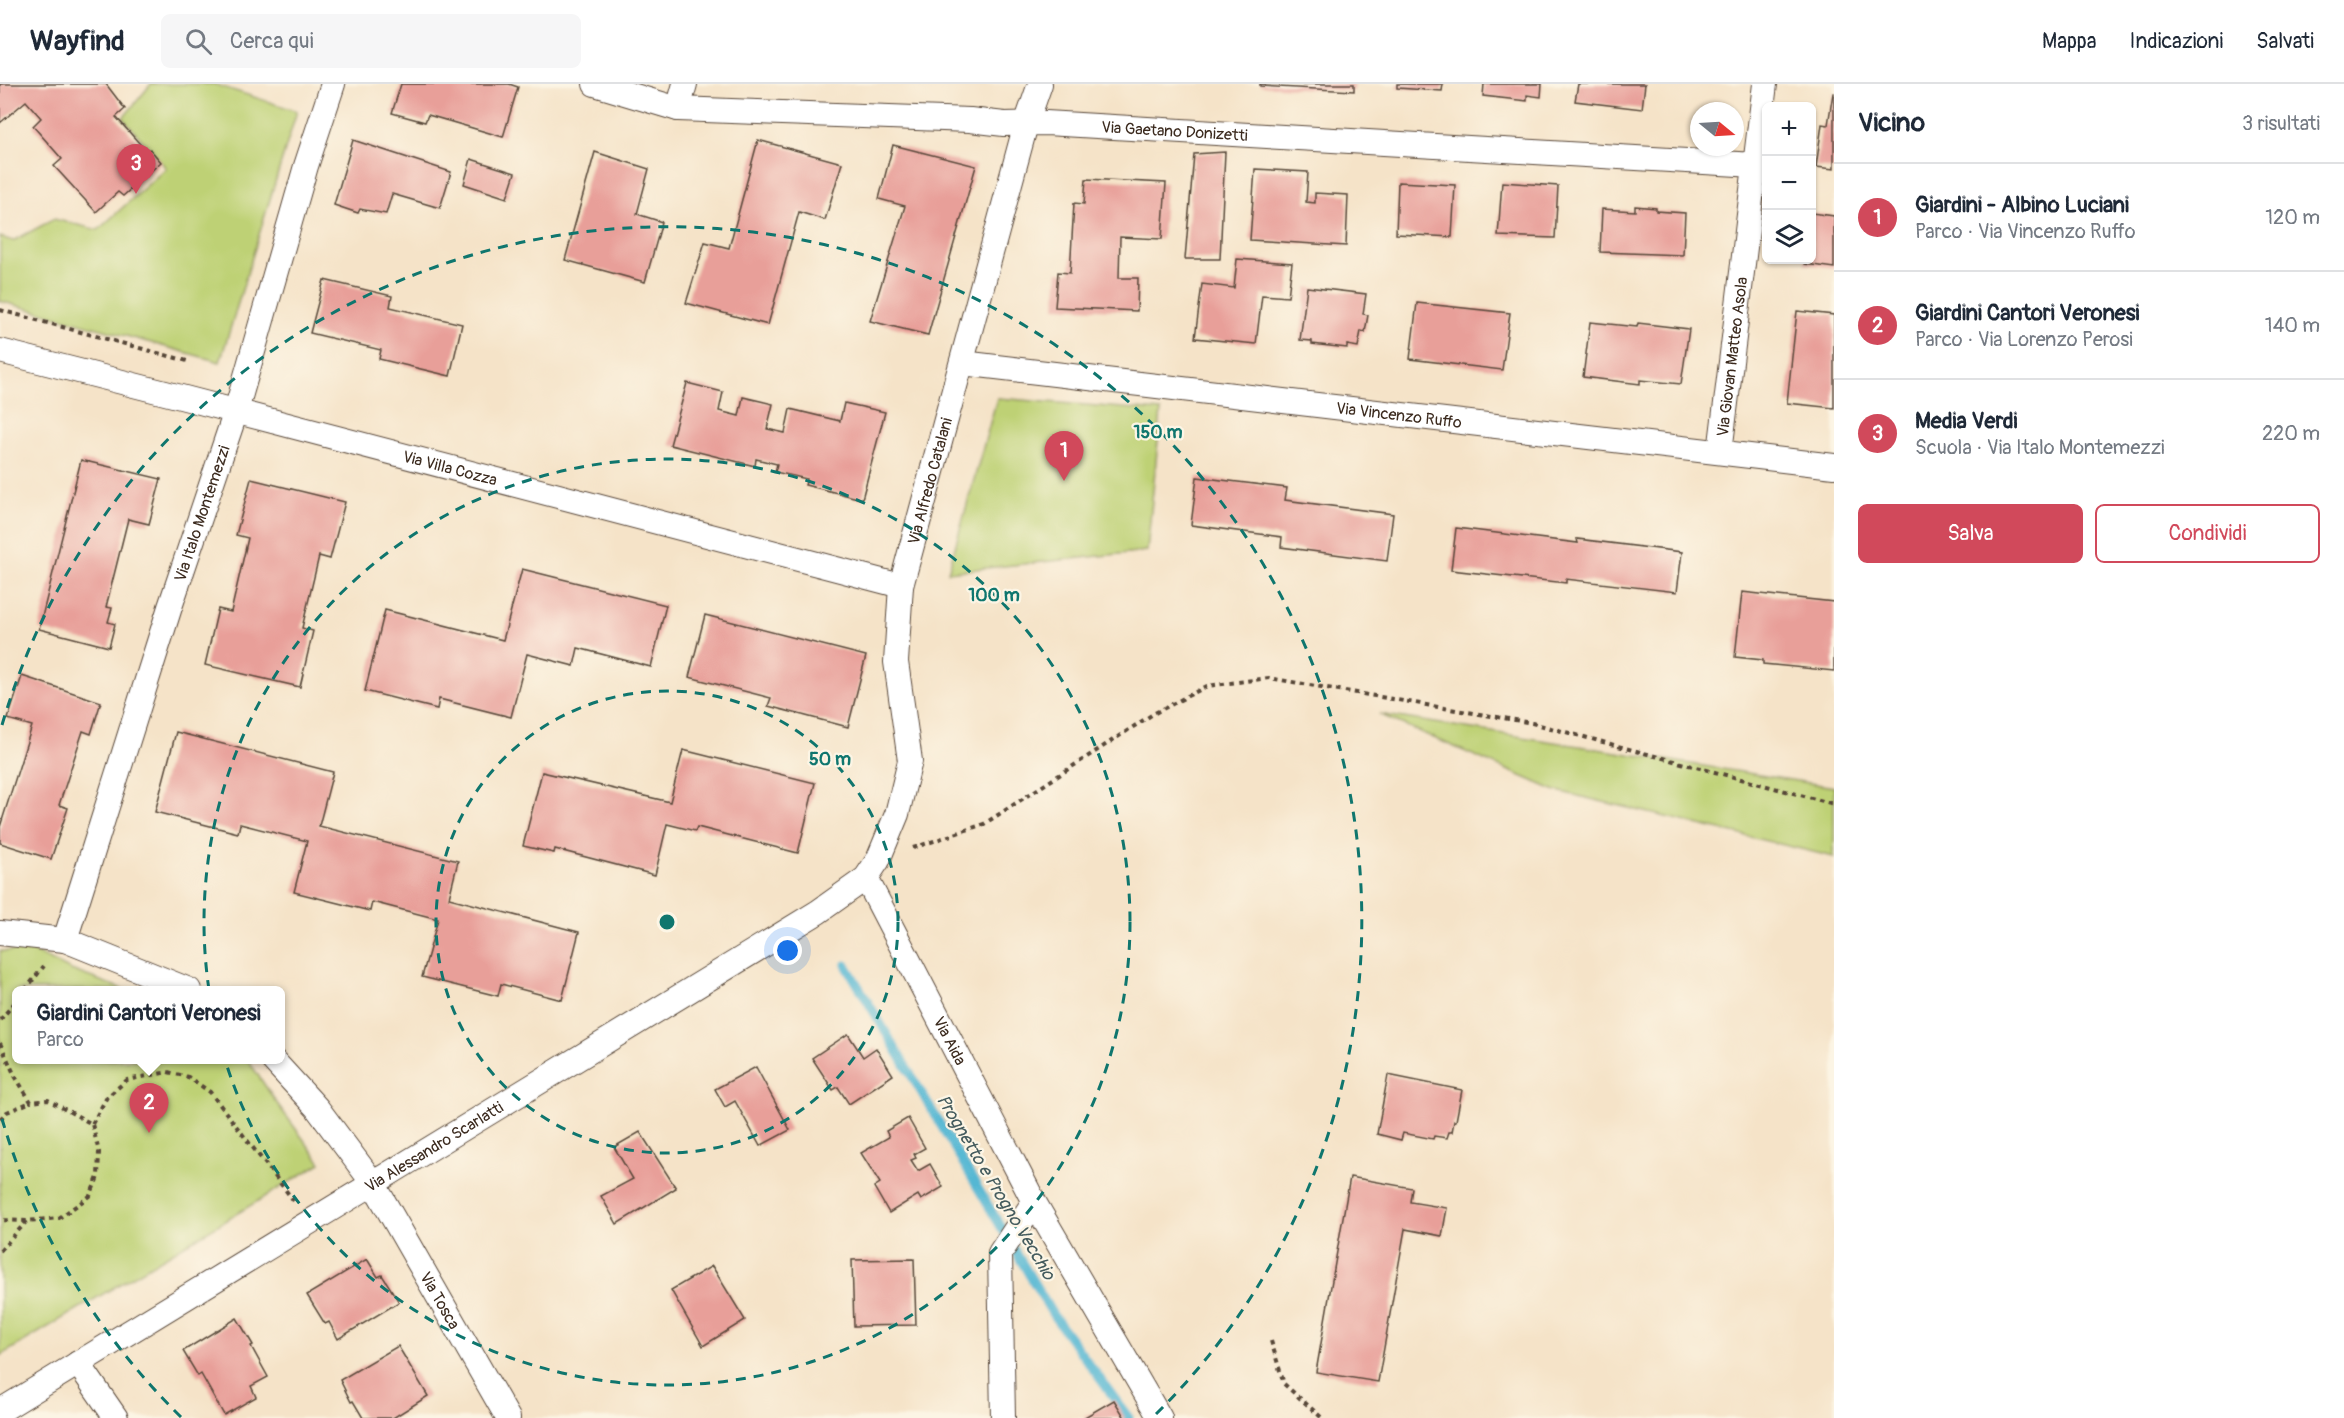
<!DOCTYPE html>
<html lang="it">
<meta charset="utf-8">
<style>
:root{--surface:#fff;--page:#f6f6f7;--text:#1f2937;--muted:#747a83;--line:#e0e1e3;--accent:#d1495b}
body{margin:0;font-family:Pangolin,sans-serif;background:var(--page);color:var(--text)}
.controls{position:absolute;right:18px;top:18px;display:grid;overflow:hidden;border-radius:9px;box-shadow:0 2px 4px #0004}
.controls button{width:54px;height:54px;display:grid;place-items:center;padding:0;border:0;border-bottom:2px solid var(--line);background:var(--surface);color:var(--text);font:30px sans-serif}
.compass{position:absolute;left:1690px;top:18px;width:54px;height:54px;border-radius:50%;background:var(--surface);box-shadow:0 2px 4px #0004;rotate:108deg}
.you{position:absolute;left:788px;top:867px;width:21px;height:21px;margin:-15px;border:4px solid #fff;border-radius:50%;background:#1a73e8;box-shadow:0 0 0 9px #1a73e833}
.badge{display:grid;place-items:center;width:39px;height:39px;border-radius:50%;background:var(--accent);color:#fff;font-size:20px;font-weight:700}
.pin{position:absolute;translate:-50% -50px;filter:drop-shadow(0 2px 3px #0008)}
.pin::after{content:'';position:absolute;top:32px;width:21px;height:18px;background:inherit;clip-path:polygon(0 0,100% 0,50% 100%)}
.popup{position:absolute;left:12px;top:902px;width:273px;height:78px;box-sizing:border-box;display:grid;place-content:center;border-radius:9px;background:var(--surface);filter:drop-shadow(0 2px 4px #0005);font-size:20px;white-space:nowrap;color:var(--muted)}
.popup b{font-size:22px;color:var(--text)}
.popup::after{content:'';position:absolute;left:50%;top:100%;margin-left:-12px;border:12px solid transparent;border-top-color:var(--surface)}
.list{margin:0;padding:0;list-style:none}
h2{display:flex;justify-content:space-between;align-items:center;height:78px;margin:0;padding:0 24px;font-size:26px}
h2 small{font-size:20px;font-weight:400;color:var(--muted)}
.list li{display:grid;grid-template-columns:39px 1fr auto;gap:18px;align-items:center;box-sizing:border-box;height:108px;padding:0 24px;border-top:2px solid var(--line)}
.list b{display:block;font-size:22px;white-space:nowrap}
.list p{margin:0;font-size:20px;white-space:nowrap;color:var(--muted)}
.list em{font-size:20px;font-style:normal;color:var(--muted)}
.actions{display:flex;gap:12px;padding:18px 24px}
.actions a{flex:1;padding:14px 0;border:2px solid var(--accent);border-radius:9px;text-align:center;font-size:21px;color:var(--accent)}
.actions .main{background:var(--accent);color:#fff}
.icon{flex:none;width:33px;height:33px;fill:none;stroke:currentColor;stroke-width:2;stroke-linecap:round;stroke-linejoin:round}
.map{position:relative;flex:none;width:1834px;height:1334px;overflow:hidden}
header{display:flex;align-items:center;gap:36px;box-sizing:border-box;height:84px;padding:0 30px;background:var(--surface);border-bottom:2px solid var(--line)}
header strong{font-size:28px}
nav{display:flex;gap:33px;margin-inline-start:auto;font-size:21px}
.search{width:420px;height:54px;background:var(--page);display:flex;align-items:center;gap:15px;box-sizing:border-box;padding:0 21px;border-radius:9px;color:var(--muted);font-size:22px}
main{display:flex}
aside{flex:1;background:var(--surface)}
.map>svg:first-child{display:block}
.green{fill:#bed174;stroke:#7c7e49;stroke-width:1.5}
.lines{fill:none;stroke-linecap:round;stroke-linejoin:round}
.stream{stroke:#55b7d3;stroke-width:9}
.building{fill:#e89f99}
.minor-casing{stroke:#574638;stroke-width:26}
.path{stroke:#574638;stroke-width:4;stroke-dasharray:4.5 4.5;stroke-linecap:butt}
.minor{stroke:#fff;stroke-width:24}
.ring{fill:none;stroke:#0f766e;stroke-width:3;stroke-dasharray:10 8}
.labels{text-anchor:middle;stroke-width:4.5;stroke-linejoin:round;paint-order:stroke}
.street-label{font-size:16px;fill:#3b2a1e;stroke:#fcf5e5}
.water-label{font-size:18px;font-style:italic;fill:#445b5d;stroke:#fcf5e5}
.centre{fill:#0f766e;stroke:#fcf5e5;stroke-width:3}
.ring-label{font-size:18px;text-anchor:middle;font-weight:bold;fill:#0f766e;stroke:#fcf5e5;stroke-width:4.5;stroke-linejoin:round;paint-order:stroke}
</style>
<header>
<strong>Wayfind</strong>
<div class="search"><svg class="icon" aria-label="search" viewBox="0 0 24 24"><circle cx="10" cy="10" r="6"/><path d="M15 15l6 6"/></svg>Cerca qui</div>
<nav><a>Mappa</a><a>Indicazioni</a><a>Salvati</a></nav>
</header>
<main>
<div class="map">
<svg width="1834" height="1334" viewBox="0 0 1834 1334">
<rect width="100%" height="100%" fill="#fcf5e5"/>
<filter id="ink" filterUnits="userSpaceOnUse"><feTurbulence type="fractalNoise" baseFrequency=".0167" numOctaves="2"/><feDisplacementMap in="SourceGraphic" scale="12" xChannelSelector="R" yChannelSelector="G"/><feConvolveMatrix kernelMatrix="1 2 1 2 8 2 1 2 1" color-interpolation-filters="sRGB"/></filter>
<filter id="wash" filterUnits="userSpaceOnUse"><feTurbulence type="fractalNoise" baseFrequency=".008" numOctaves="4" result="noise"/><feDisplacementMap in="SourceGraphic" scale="24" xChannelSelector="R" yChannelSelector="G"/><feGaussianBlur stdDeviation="1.35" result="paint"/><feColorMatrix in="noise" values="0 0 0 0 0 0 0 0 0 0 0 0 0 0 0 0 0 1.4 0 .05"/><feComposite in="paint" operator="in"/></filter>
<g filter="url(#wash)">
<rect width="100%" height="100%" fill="#f5e3c8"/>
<g class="green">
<path d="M 151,0 L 214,0 L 297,27 L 220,278 L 0,217 L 0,153 L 13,157 L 54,135 L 98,146 L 166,84 L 123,34 Z"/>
<path d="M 997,314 L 1161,327 L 1147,467 L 948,488 Z"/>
<path d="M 1379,630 L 1834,703 L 1834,773 L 1553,706 Z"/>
<path d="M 0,867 L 32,867 L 71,886 L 125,906 L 17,906 L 17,976 L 248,976 L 276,1018 L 321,1079 L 0,1272 Z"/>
</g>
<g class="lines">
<path class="stream" d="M 846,881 L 1053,1231 L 1129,1334"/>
</g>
<g id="blocks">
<g class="building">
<path d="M 0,0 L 106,0 L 125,25 L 116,33 L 147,68 L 150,65 L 161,78 L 123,112 L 118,108 L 96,128 L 54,82 L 62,75 L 33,42 L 41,34 L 26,17 L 0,39 Z"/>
<path d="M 401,0 L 509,0 L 518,3 L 503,53 L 428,31 L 425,38 L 392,29 Z"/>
<path d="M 1260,0 L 1354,0 L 1354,7 L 1260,2 Z"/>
<path d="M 1397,0 L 1443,0 L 1442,7 L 1397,4 Z"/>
<path d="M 1484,0 L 1542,0 L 1541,13 L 1527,11 L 1527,17 L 1483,12 Z"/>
<path d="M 1578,0 L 1645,0 L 1642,25 L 1575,17 Z"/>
<path d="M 1833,9 L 1834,9 L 1834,85 L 1816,83 L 1822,40 L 1828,41 Z"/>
<path d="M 353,56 L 451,88 L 440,124 L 392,110 L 386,130 L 360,125 L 358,129 L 334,121 Z"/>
<path d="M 758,56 L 842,79 L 825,136 L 799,128 L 768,241 L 686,219 L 705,158 L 729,164 Z"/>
<path d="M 893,61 L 976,82 L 928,251 L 870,237 L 905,122 L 879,115 Z"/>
<path d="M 595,68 L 649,85 L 637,130 L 662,138 L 645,198 L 565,176 Z"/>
<path d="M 1225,68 L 1220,175 L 1185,175 L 1194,70 Z"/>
<path d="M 471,75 L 515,89 L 507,114 L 464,100 Z"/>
<path d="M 1255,85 L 1308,88 L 1306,118 L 1315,119 L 1315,109 L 1348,111 L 1346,162 L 1250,156 Z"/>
<path d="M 1086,95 L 1166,99 L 1162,155 L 1120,153 L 1119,194 L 1138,194 L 1137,227 L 1055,223 L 1058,188 L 1070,189 L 1074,119 L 1084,120 Z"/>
<path d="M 1398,98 L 1455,101 L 1452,153 L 1396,150 Z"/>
<path d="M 1502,98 L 1558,102 L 1555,154 L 1498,152 Z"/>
<path d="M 1635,122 L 1656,124 L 1656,127 L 1685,129 L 1683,171 L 1600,168 L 1602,125 L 1635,127 Z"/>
<path d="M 1812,129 L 1834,132 L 1834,184 L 1805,180 L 1805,176 L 1812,176 Z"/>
<path d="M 1237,175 L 1292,179 L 1288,213 L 1262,211 L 1256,260 L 1195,254 L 1202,200 L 1234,204 Z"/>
<path d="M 324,196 L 392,212 L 390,223 L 462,240 L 450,292 L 379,275 L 381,266 L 310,249 Z"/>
<path d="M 1307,203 L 1366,210 L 1363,230 L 1368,231 L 1365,248 L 1361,247 L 1358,263 L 1347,261 L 1347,264 L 1312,260 L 1312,257 L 1300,256 Z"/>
<path d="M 1417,219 L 1510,229 L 1502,286 L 1410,275 Z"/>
<path d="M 1797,227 L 1834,231 L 1834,324 L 1787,319 Z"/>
<path d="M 1590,238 L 1637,243 L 1638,239 L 1689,245 L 1681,300 L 1640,296 L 1640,300 L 1583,293 Z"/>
<path d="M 687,299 L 723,308 L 719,327 L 739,332 L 743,313 L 773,320 L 767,345 L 785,349 L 790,325 L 840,337 L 844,319 L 885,328 L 862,415 L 805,401 L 807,395 L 775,388 L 777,380 L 756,375 L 755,382 L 670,361 Z"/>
<path d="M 81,376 L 161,395 L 149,440 L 128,435 L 106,523 L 112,524 L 108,538 L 115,540 L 109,563 L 39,545 Z"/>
<path d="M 1197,393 L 1287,404 L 1285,416 L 1393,430 L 1387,477 L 1281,463 L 1282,453 L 1191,441 Z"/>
<path d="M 251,395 L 345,418 L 330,475 L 319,472 L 302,544 L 313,547 L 300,603 L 205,581 L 218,525 L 231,528 L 248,454 L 236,451 Z"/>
<path d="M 1456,444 L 1578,459 L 1577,455 L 1682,468 L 1677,508 L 1566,495 L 1566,499 L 1451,486 Z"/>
<path d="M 522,485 L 666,521 L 651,583 L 578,564 L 574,582 L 527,570 L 511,633 L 439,615 L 437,625 L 365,607 L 385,526 L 503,556 Z"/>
<path d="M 1742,508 L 1834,518 L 1834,587 L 1763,580 L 1763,576 L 1735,573 Z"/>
<path d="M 705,531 L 866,572 L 848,643 L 768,622 L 771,614 L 689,593 Z"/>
<path d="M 22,592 L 101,618 L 91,650 L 83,647 L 59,721 L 68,724 L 51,775 L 0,759 L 0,743 L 32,642 L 8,635 Z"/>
<path d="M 176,648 L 333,688 L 319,742 L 458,777 L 449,814 L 579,848 L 562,916 L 501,900 L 498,912 L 422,893 L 438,835 L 372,818 L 370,827 L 294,808 L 307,757 L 240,740 L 238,749 L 155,728 Z"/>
<path d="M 683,666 L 815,699 L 798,769 L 697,743 L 695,747 L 667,740 L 655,791 L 555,765 L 554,769 L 523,762 L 542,688 L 670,718 Z"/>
<path d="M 848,950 L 863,973 L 876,964 L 893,991 L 849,1020 L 838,1003 L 833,1006 L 812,974 Z"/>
<path d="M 756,983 L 790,1046 L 760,1062 L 735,1017 L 725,1023 L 715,1005 Z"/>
<path d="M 1388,991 L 1462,1006 L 1456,1037 L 1454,1037 L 1452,1048 L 1449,1048 L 1447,1054 L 1434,1052 L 1433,1055 L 1403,1049 L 1401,1056 L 1377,1050 Z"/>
<path d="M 908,1034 L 925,1064 L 914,1070 L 916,1074 L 911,1076 L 918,1087 L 930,1080 L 943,1103 L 921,1116 L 918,1111 L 889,1129 L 874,1103 L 880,1099 L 861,1069 L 889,1053 L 886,1047 Z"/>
<path d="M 640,1048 L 676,1104 L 617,1140 L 601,1112 L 633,1095 L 614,1063 Z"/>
<path d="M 1350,1093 L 1412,1104 L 1410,1118 L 1447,1124 L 1442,1152 L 1405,1145 L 1378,1298 L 1316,1288 Z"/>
<path d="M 367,1175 L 378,1193 L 382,1191 L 399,1218 L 338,1255 L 329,1238 L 325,1240 L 307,1211 Z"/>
<path d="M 914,1175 L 916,1241 L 854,1242 L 852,1176 Z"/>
<path d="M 712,1182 L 745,1236 L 703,1262 L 671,1206 Z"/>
<path d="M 237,1234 L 253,1261 L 251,1262 L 268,1293 L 251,1302 L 256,1313 L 224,1331 L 201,1290 L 198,1292 L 183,1267 Z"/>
<path d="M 398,1262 L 428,1312 L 393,1334 L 363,1334 L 353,1317 L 351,1318 L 340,1296 Z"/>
<path d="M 1114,1316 L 1125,1334 L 1083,1334 Z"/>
</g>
</g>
</g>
<g filter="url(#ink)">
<use href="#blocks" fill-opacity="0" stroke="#574638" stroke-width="1.5"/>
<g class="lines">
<g class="minor-casing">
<g id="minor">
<path id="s1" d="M 595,0 L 678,25 L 970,36 L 1004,40 L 1046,39 L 1755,81"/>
<path d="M 678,25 L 685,0"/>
<path id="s2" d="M 0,267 L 181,313 L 901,502"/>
<path id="s3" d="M 962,279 L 1834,382"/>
<path id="s4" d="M 1720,368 L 1765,0"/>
<path id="s5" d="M 866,794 L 1034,1118 L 1160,1334"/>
<path d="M 0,849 L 65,856 L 189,906"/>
<path id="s6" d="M 65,856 L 170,523 L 236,327 L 306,82 L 333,0"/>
<path id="s7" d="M 273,976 L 317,1024 L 373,1099 L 508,1334"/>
<path d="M 78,1279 L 116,1334"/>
<path id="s8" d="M 0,1327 L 818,828 L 866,794 L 878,776 L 897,730 L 910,677 L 896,578 L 901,502 L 1026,40 L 1040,0"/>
<path d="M 1003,1334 L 1000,1169 L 1034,1118"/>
</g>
</g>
<g class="path">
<path d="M 0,226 L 191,278"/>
<path d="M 913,764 L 984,740 L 1153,630 L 1207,602 L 1269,594 L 1532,639 L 1834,720"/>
<path d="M 25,906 L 44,882"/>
<path d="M 0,936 L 17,916"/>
<path d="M 0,959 L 15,992 L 31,1018 L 48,1016 L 92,1040 L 99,1068 L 98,1093 L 90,1112 L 59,1134 L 27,1137 L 0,1136"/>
<path d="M 0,1035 L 7,1028 L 31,1018"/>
<path d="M 92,1040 L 107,1013 L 127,996 L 168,988 L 188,993 L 210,1008 L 294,1117"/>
<path d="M 0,1167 L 27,1137"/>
<path d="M 1271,1257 L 1284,1300 L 1322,1334"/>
</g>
<use href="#minor" class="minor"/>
</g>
</g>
<g class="ring">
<circle cx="667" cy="838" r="231"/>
<circle cx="667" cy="838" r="463"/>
<path d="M181 1333A694 694 0 0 1 2 1035M2 641A694 694 0 1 1 1153 1333"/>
</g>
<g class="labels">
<g class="street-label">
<text dy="6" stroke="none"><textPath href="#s1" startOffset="584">Via Gaetano Donizetti</textPath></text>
<text dy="6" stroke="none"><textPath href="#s4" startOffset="96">Via Giovan Matteo Asola</textPath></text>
<text dy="6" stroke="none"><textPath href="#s3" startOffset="440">Via Vincenzo Ruffo</textPath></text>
<text dy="6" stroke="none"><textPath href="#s2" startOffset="465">Via Villa Cozza</textPath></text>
<text dy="6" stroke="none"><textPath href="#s8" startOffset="1428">Via Alfredo Catalani</textPath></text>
<text dy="6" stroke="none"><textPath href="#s6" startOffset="448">Via Italo Montemezzi</textPath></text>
<text dy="6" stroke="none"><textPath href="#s5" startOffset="183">Via Aida</textPath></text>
<text dy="6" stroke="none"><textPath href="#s8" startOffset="508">Via Alessandro Scarlatti</textPath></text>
<text dy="6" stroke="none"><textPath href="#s7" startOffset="294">Via Tosca</textPath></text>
</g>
<g class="water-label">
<text transform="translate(996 1103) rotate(59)" y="6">Prognetto e Progno Vecchio</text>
</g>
</g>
<circle cx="667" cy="838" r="9" class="centre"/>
<g class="ring-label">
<text x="1158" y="354">150 m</text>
<text x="994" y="517">100 m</text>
<text x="830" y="681">50 m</text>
</g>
</svg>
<div class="controls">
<button>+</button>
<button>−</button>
<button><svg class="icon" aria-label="layers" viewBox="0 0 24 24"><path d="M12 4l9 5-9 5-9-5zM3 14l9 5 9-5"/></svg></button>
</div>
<svg class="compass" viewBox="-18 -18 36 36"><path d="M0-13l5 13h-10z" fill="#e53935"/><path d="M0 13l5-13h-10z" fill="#747a83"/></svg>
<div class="you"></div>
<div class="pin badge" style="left:1064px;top:397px">1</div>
<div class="pin badge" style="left:149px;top:1049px">2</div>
<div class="popup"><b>Giardini Cantori Veronesi</b>Parco</div>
<div class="pin badge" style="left:136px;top:110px">3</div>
</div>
<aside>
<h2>Vicino<small>3 risultati</small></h2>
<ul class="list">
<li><span class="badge">1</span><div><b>Giardini - Albino Luciani</b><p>Parco · Via Vincenzo Ruffo</p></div><em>120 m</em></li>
<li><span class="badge">2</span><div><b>Giardini Cantori Veronesi</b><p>Parco · Via Lorenzo Perosi</p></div><em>140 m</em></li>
<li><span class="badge">3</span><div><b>Media Verdi</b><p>Scuola · Via Italo Montemezzi</p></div><em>220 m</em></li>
</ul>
<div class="actions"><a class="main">Salva</a><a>Condividi</a></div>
</aside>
</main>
